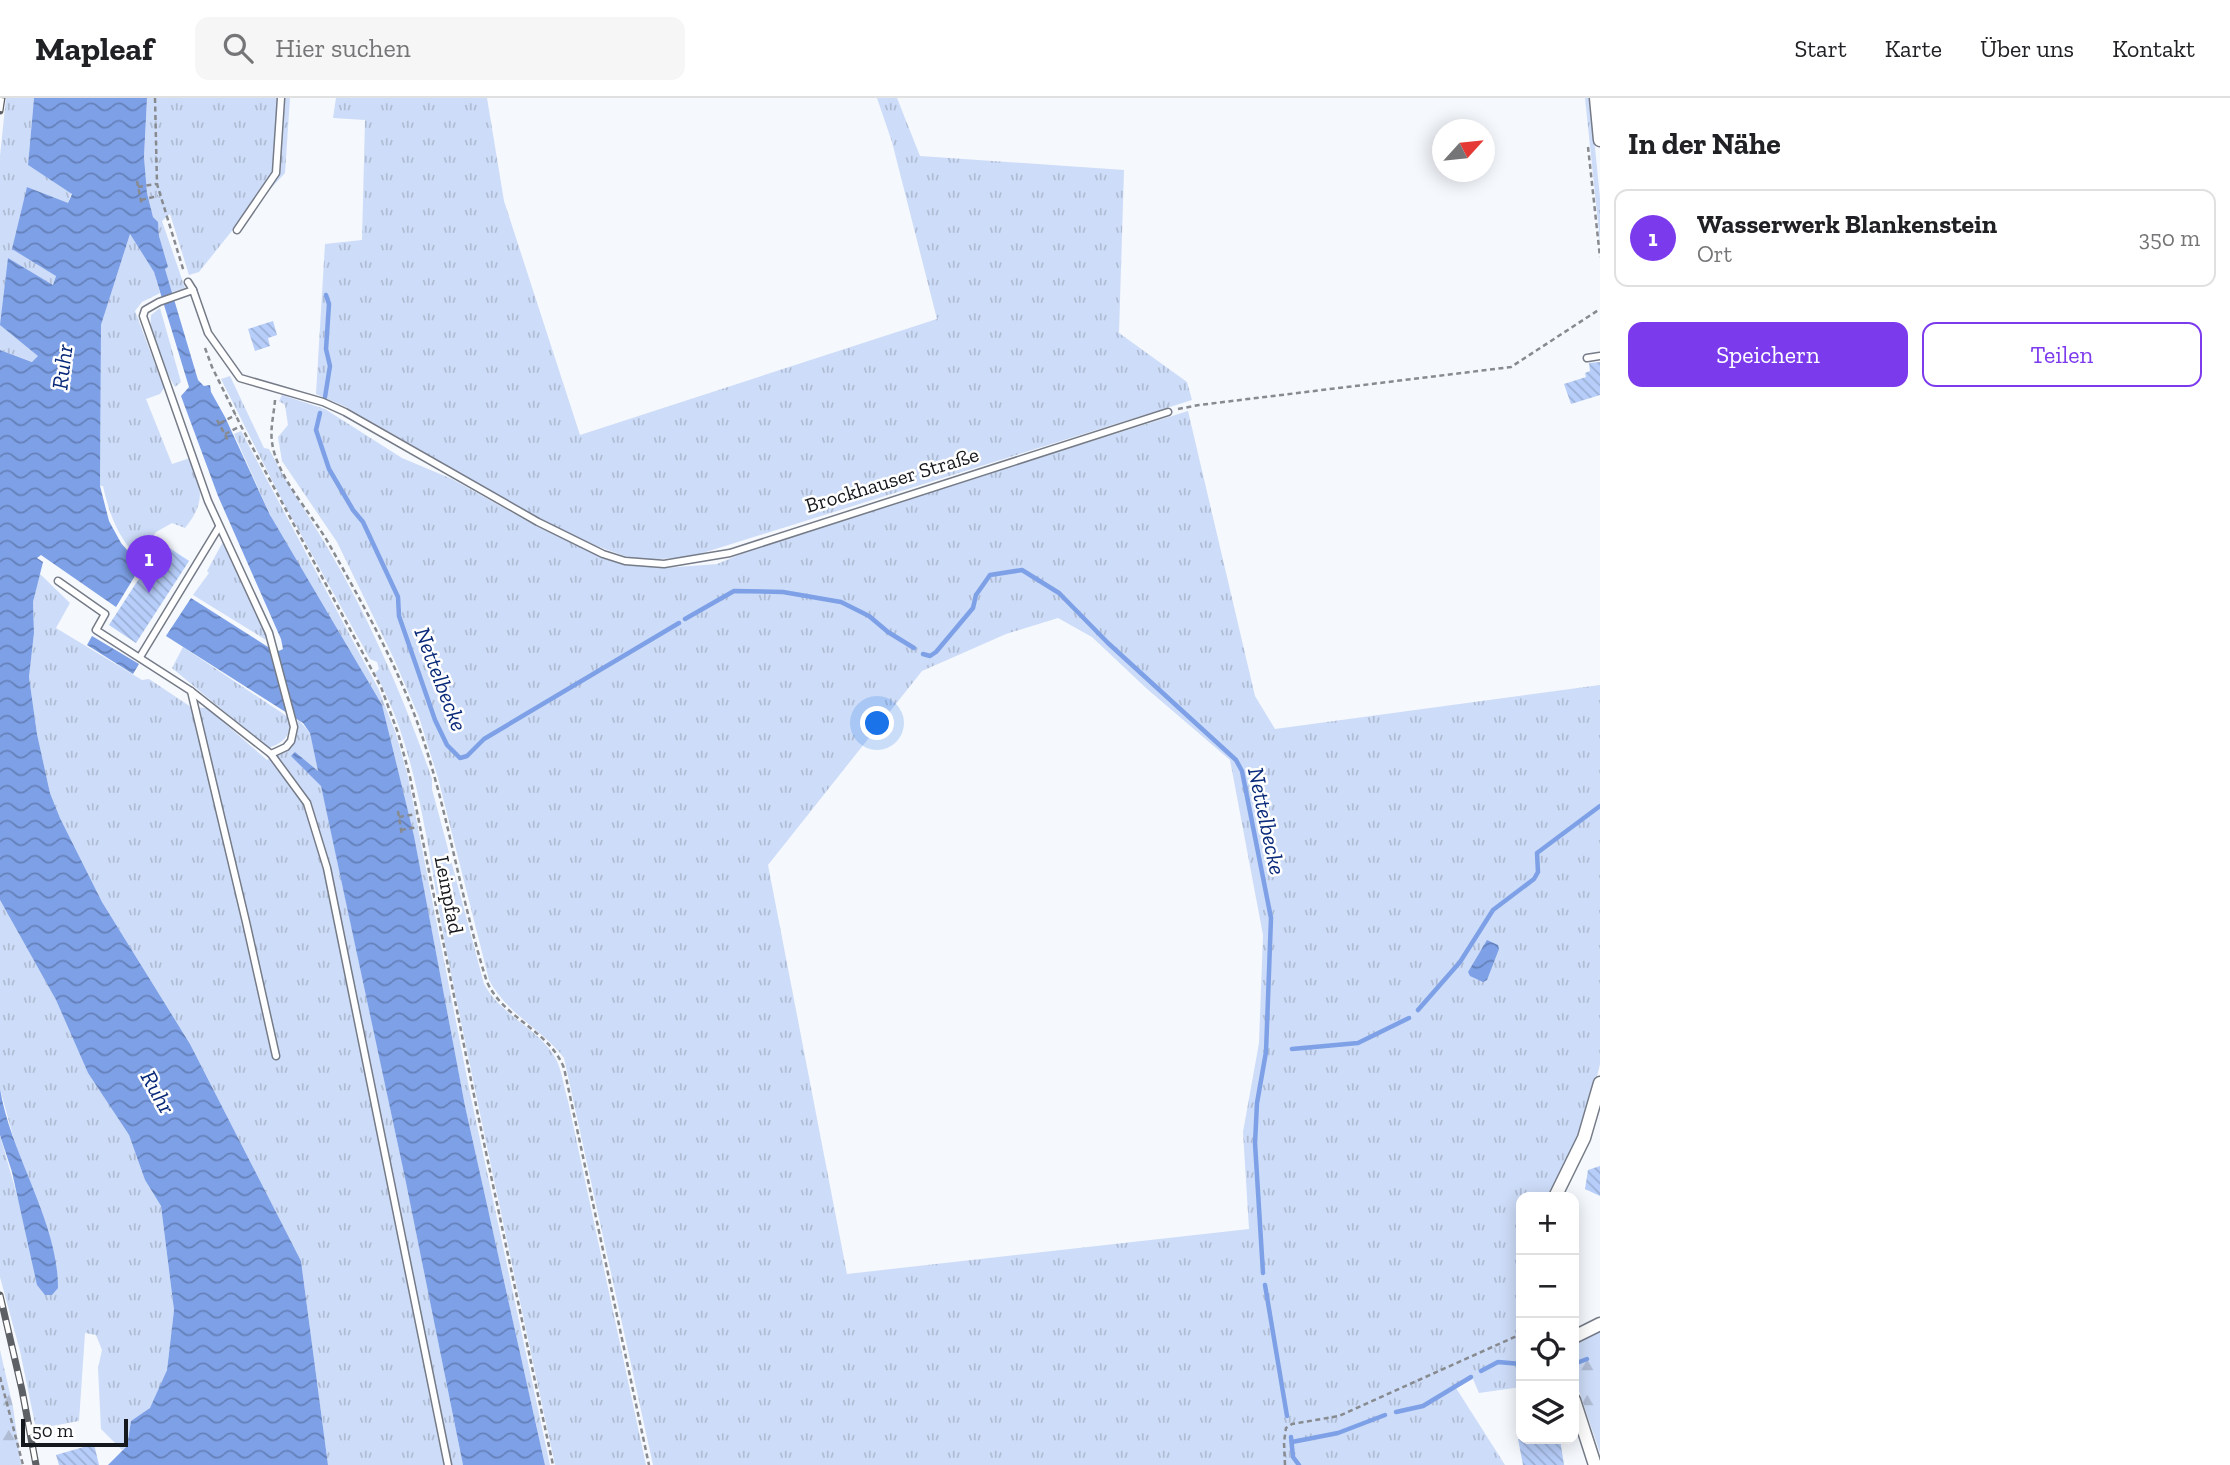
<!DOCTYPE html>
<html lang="de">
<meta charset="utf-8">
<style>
:root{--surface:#fff;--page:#f6f6f6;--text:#202124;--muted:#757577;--line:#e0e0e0;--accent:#7c3aed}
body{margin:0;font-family:"Zilla Slab",serif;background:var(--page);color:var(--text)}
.controls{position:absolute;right:21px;bottom:21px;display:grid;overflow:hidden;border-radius:14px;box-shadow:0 4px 18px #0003}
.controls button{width:63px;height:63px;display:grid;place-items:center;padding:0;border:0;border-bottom:2px solid var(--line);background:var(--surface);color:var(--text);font:35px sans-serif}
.compass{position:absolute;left:1432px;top:21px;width:63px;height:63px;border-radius:50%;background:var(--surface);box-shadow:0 4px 18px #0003;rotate:63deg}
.scale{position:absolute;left:21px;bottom:18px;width:107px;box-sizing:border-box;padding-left:7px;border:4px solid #15181c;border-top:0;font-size:19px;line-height:24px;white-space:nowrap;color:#15181c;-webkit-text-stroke:5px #fff;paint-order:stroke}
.you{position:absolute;left:878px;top:626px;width:24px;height:24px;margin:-18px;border:5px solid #fff;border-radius:50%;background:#1a73e8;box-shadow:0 0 0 10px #1a73e833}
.badge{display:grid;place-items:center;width:46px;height:46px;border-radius:50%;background:var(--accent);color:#fff;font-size:23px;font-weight:700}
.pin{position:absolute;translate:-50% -58px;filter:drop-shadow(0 2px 4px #0008)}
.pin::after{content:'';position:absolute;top:37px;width:24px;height:21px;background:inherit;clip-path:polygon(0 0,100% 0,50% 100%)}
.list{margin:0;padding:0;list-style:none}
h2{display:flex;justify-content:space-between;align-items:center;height:91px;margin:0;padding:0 28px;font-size:30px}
h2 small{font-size:23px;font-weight:400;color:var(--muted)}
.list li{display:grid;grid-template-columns:46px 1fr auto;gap:21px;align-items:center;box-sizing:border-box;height:98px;margin:0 14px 14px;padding:0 14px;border:2px solid var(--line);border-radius:14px}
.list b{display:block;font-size:26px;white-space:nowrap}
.list p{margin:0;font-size:23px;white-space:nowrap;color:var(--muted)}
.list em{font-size:23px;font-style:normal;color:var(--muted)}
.actions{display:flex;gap:14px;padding:21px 28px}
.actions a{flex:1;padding:16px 0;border:2px solid var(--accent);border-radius:14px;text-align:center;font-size:24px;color:var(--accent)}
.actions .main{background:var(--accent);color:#fff}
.icon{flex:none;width:38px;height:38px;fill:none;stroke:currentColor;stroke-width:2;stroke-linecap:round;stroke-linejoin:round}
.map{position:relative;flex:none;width:1600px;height:1367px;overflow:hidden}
header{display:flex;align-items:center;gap:42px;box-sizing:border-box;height:98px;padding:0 35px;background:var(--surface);border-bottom:2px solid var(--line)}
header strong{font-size:33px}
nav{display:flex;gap:38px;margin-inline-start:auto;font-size:24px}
.search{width:490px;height:63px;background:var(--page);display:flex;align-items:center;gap:18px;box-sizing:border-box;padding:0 24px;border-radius:14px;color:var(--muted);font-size:26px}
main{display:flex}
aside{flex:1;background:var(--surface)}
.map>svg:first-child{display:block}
.grass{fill:url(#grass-tufts);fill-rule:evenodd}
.forest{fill:url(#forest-firs)}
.water{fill:url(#water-waves)}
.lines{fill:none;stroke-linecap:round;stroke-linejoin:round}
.stream{stroke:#7da0e7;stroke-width:4.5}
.building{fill:url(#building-back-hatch)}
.lane-casing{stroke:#757b87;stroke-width:9}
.street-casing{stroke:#757b87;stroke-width:15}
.path{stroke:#878a8f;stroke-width:2.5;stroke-dasharray:5 3.5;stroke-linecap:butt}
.lane{stroke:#fff;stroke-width:6}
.street{stroke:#fff;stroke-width:12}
.rail-casing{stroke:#5d6065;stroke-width:7}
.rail{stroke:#fff;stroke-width:4.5;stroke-dasharray:13;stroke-linecap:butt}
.labels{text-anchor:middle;stroke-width:5;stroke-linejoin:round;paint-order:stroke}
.street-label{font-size:21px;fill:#15181c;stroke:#fff}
.water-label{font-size:23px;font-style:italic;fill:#092979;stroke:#fff}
</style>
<header>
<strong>Mapleaf</strong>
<div class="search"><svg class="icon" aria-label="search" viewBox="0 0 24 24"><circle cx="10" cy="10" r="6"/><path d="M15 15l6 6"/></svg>Hier suchen</div>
<nav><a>Start</a><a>Karte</a><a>Über uns</a><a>Kontakt</a></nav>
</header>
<main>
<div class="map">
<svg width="1600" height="1367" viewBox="0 0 1600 1367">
<defs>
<pattern id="grass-tufts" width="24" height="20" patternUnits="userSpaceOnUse" patternTransform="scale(1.75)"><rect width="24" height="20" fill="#cddcf8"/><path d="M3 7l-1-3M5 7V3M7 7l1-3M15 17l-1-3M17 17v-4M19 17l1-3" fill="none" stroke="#afbcd4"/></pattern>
<pattern id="forest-firs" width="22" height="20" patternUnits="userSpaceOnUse" patternTransform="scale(1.75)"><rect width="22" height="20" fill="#cddcf8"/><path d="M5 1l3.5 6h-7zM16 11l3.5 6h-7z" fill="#afbcd4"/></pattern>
<pattern id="water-waves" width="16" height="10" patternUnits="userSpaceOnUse" patternTransform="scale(1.75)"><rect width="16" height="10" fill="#7da0e7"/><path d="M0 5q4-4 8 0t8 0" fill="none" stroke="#6581ba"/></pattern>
<pattern id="building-back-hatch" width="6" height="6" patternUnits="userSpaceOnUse" patternTransform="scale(1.75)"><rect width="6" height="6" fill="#b7cefa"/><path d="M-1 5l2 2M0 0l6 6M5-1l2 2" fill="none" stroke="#9cb0d6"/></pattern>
</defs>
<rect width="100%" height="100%" fill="#f5f8fd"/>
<g class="grass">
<path d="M 6,0 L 34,0 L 28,67 L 71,95 L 68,106 L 27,89 L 56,178 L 53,187 L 9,161 L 39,258 L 33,264 L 0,252 L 0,58 Z"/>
<path d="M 147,0 L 290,0 L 285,75 L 235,129 L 199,174 L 189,177 L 170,116 L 162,123 L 185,190 L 172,194 L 164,170 L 167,169 L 159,138 L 158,125 L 153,119 L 147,95 L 144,59 Z"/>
<path d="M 336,0 L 487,0 L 504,103 L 580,337 L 937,221 L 892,44 L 877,0 L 897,0 L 920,58 L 1124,72 L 1119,235 L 1187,284 L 1192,302 L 690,459 L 645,462 L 627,459 L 586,444 L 540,421 L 344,308 L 316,296 L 325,146 L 362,142 L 365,22 L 333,20 Z"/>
<path d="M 1585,0 L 1590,0 L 1600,100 L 1600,144 Z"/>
<path d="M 130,136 L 154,174 L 160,195 L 142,204 L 135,213 L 164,290 L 160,296 L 146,301 L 172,366 L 190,360 C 201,389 207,403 185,430 L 172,425 L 156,434 L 139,458 L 136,458 C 117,437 109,415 103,388 L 100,388 L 101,227 Z"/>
<path d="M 160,210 L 181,284 L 175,289 C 164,268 148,242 151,217 Z"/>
<path d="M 230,278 L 264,350 L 269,351 C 286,385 307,415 326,447 C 370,521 404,600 432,681 L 432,691 L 484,886 C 501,918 540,931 556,961 C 562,973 564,990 568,1003 L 646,1367 L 555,1367 C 519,1198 482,1029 448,860 C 430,772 420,653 375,575 L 379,571 L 377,564 L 370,561 L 283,404 L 221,281 Z"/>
<path d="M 282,297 L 325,311 L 402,360 L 452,381 L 536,428 L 603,460 L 627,467 L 665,470 L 717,466 L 765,446 L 1188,313 L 1255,598 L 1275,631 L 1600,587 L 1600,966 L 1585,1028 L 1550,1099 L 1521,1099 L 1521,1289 L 1479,1295 L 1473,1281 L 1456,1290 L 1505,1367 L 653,1367 L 564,960 C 542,931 506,915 489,882 L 438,680 L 419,619 L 394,561 L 337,444 L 282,363 L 278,339 L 288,327 L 285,307 L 279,303 ZM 1058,520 L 1092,539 L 1146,590 L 1230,662 L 1263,837 L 1259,945 L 1243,1034 L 1249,1131 L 847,1176 L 768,767 L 922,573 L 1006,536 Z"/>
<path d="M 241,333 L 378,590 L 396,636 L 408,679 L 470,995 L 550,1367 L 545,1367 L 465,1008 L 414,739 L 234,336 Z"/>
<path d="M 224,442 L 267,537 L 266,542 L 193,497 L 209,475 L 207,473 Z"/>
<path d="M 39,475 L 70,505 L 56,530 L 142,582 L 149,581 L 191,609 L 207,610 L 267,662 C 293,651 295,649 298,621 L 310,635 L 405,1080 L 463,1367 L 328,1367 L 301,1163 L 190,946 L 102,804 L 60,720 L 50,695 L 37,636 L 29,579 L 34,535 L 33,504 Z"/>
<path d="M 183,549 L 288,619 C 293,637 284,645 268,650 L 172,570 Z"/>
<path d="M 0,802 L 56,902 L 88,975 L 129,1037 L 145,1082 L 161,1108 L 174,1212 L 167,1272 L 150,1311 L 131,1323 L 127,1348 L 122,1352 L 101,1331 L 98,1270 L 102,1252 L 96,1237 L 85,1235 L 79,1323 L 36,1331 L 20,1253 L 0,1179 L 0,1037 L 20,1108 L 45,1128 L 16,1049 L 0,991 Z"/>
</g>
<g class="forest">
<path d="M 1600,1231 L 1600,1355 L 1574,1278 L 1574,1245 Z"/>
<path d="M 0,1252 L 13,1309 L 21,1367 L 0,1367 Z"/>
</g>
<g class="water">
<path d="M 34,0 L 147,0 L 144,59 L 147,95 L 153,119 L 158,124 L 159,138 L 168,169 L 165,171 L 198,282 L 204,288 L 210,287 L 211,294 L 225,319 L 270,417 L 382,607 L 414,738 L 465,1008 L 545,1367 L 463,1367 L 405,1080 L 321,688 L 291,658 L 295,654 L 318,673 L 310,635 L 303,625 L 166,538 L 191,500 L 268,549 L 279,553 L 283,551 L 281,541 L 218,398 L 181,298 L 189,289 L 154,174 L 130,136 L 101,227 L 100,388 L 109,423 L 121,445 L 141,468 L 116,509 L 41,457 L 37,460 L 43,464 L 33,504 L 34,535 L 29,579 L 37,636 L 50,695 L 60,720 L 102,804 L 190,946 L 301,1163 L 328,1367 L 108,1367 L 127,1348 L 131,1323 L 150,1310 L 167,1272 L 174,1212 L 161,1108 L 145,1082 L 129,1037 L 88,975 L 56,902 L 0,802 L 0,252 L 32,264 L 38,258 L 0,227 L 8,160 L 53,187 L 56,178 L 12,151 L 27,89 L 68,105 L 72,96 L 28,67 Z"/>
<path d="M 92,538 L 139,566 L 133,576 L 87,547 Z"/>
<path d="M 1487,842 L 1498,847 L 1499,851 L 1487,882 L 1483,884 L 1470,878 L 1468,874 Z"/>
<path d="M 0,991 C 11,1058 58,1123 58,1190 L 52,1197 L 45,1197 L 37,1187 L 12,1074 L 0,1037 Z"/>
</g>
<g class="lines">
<g class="stream">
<path d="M 325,299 L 330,268 L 326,251 L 329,206 L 326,197"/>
<path d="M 320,315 L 316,332 L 329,371 L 353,412 L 363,424 L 398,499 L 399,518 L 435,622 L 447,647 L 460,660 L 467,658 L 484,641 L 679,525"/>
<path d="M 685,521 L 734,493 L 783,494 L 841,504 L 869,518 L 888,534 L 914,550"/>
<path d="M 923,556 L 930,558 L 936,554 L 973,510 L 976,497 L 990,477 L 1022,472 L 1059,495 L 1108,545 L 1236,662 L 1242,673 L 1271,820 L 1266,954 L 1257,1005 L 1255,1045 L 1263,1175"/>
<path d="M 1418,912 L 1460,864 L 1493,812 L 1534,781 L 1538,774 L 1537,755 L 1600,708"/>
<path d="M 1292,951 L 1358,945 L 1409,920"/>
<path d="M 1265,1187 L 1287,1318"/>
<path d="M 1574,1266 L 1587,1261"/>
<path d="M 1481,1273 L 1498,1264 L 1521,1266"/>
<path d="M 1396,1314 L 1423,1308 L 1471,1279"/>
<path d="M 1291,1339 L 1293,1359 L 1299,1367"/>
<path d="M 1292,1344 L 1338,1335 L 1385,1317"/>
</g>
</g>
<g class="building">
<path d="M 273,223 L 277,237 L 268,240 L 270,248 L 255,253 L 248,231 Z"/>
<path d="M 1600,264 L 1600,297 L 1571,306 L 1564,286 L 1586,279 L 1585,275 L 1590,273 L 1589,265 Z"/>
<path d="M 162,445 L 189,463 L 136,545 L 109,527 Z"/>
<path d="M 1600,1068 L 1600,1098 L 1585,1091 L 1588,1072 Z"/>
<path d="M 1518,1341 L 1560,1341 L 1564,1367 L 1523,1367 Z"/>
<path d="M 94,1346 L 99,1367 L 59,1367 L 56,1357 Z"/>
</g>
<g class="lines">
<g class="lane-casing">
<g id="lane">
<path d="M 237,132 L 276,75 L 281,0"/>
<path d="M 188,184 L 193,192 L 208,235 L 240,280 L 323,304 L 345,314 L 538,424 L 603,456 L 625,463 L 664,466 L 730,455 L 1168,314"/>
<path d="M 1587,260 L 1600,258"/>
<path d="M 58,483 L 105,516 L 96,532 L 191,593 L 271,656 L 286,649 L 291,643 L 294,629 L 269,535 L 208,403 L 143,218 L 145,212 L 159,204 L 193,192"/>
<path d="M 140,559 L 219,429"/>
<path d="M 191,593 L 246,824 L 276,958"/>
<path d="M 271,656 L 307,705 L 327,770 L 448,1367"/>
</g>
</g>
<g class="street-casing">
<g id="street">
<path d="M 1596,0 L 1600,42"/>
<path d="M 1555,1099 L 1584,1040 L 1600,985"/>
<path d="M 1574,1239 L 1600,1226"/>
<path d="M 1574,1302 L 1595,1367"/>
</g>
</g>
<g class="path">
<path d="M 155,0 L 157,86 L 184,174"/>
<path d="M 1588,49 L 1600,159"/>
<path d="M 137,83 L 142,108"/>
<path d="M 138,89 L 156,86"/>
<path d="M 141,102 L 158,98"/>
<path d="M 205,250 L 212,269 L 241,328 L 381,589 L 398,635 L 410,679 L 478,1017 L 553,1367"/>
<path d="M 275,302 C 274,316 270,330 272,344 C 276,378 312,416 329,446 C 365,510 403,577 425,647 C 450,725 462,806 487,884 C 504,921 549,932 564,970 L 649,1367"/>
<path d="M 1178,311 L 1199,307 L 1511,269 L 1600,211"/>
<path d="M 217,322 L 228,342"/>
<path d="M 220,325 L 236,317"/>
<path d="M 225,336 L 241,328"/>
<path d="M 398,713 L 402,738"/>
<path d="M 399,719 L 416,716"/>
<path d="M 401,732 L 418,729"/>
<path d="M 0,1279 L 23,1367"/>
<path d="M 1285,1367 L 1284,1344 L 1286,1330 L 1292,1326 L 1339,1318 L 1521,1236"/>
</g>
<use href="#lane" class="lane"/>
<use href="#street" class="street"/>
<g class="rail-casing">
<g id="rail">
<path d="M 0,13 L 2,0"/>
<path d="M 0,1197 L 22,1292 L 36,1367"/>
</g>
</g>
<use href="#rail" class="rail"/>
</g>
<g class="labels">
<g class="street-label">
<text transform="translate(892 382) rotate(-17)" y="7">Brockhauser Straße</text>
<text transform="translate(449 797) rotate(79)" y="7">Leinpfad</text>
</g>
<g class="water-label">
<text transform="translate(62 269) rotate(-83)" y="8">Ruhr</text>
<text transform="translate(441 581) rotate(69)" y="8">Nettelbecke</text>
<text transform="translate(1267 723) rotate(78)" y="8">Nettelbecke</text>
<text transform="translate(158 994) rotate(61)" y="8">Ruhr</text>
</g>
</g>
</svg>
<div class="controls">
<button>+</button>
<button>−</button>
<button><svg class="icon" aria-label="locate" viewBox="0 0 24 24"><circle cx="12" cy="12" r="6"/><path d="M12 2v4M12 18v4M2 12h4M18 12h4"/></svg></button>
<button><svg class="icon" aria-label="layers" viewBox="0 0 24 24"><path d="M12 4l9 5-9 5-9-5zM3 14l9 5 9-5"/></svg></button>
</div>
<svg class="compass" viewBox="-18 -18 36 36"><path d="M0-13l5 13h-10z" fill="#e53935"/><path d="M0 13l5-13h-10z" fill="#757577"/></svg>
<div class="scale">50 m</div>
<div class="you"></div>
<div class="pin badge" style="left:149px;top:495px">1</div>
</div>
<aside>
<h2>In der Nähe<small></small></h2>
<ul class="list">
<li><span class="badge">1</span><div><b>Wasserwerk Blankenstein</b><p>Ort</p></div><em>350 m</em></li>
</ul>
<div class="actions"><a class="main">Speichern</a><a>Teilen</a></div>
</aside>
</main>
